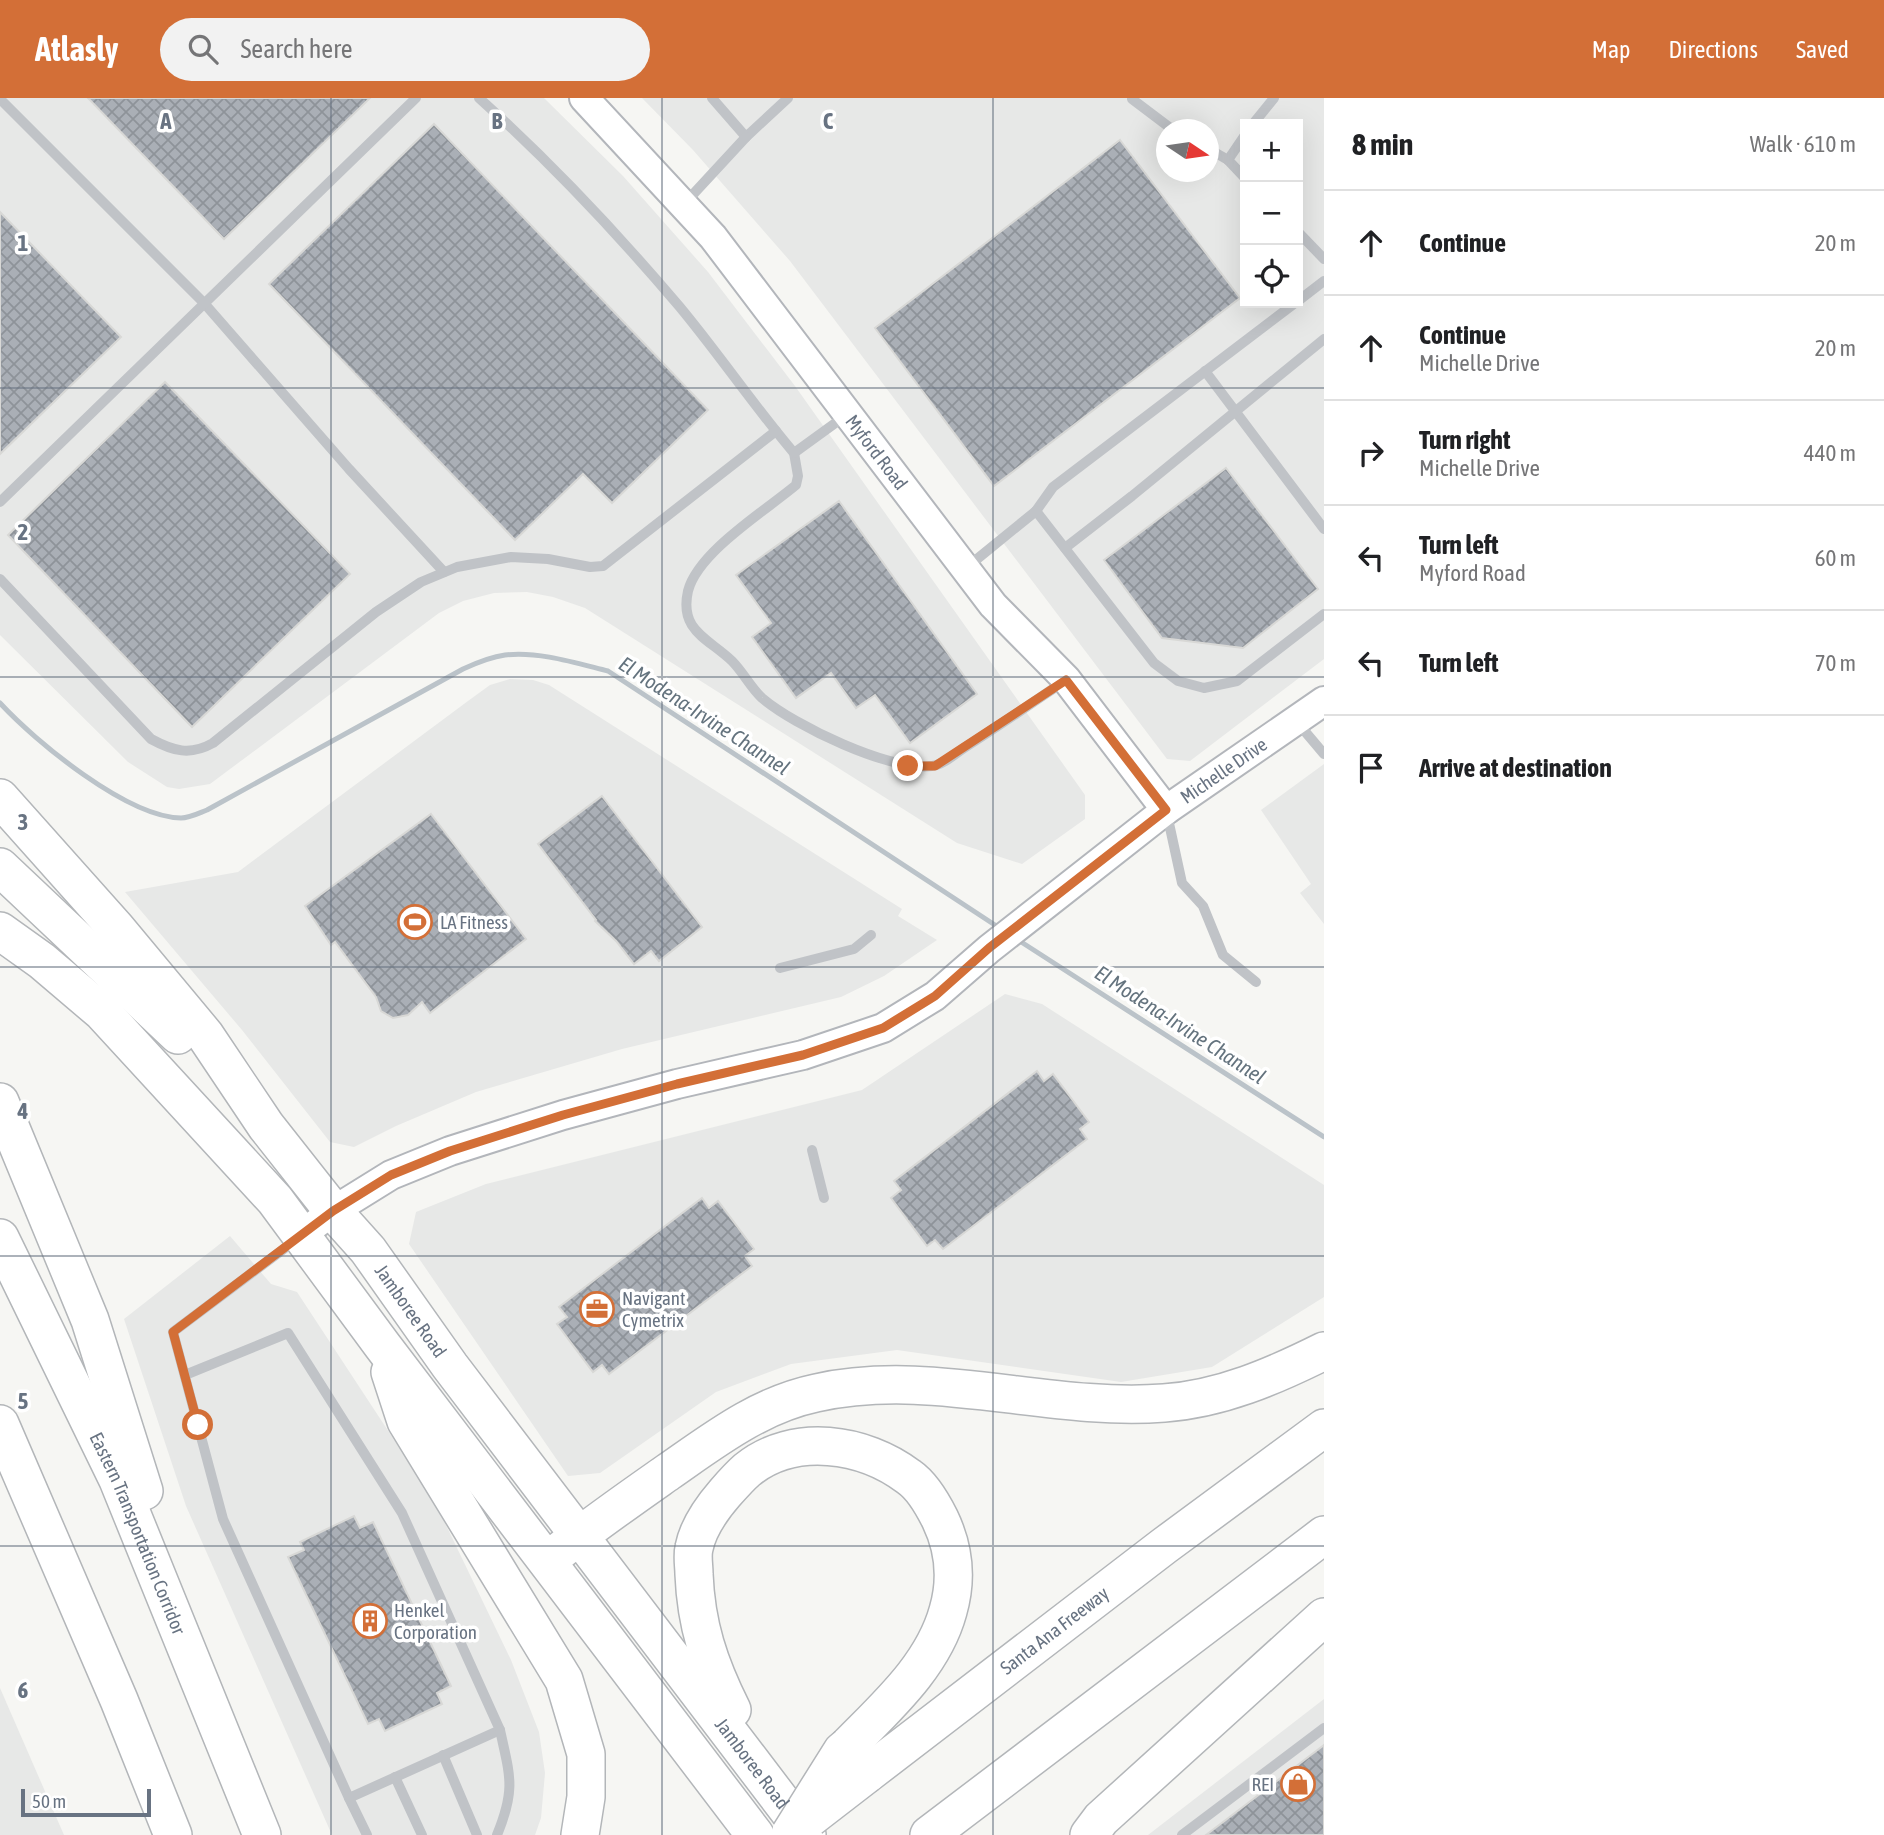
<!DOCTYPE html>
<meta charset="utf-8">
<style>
:root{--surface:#fff;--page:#f2f2f2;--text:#202124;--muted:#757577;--line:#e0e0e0;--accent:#d36f37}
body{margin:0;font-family:"Asap Condensed",sans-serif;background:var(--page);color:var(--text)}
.controls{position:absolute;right:21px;top:21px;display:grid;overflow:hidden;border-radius:0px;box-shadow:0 7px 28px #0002}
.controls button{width:63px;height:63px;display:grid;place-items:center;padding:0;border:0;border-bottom:2px solid var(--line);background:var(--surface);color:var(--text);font:35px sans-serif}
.compass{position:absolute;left:1156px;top:21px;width:63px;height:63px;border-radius:50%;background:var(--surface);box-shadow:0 7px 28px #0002;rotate:103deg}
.scale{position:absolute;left:21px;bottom:18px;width:130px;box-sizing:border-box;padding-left:7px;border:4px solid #687382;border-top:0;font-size:19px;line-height:24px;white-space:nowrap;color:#687382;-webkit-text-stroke:5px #fff;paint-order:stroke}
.stop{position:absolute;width:21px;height:21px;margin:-16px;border:5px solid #d36f37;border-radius:50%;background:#fff}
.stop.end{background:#d36f37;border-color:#fff;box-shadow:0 2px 7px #0008}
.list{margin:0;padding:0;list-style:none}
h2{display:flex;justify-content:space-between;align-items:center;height:91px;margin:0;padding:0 28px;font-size:30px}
h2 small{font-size:23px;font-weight:400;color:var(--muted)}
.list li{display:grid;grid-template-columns:46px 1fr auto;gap:21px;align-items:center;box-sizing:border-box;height:105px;padding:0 28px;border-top:2px solid var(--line)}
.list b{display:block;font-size:26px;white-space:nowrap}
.list p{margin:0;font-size:23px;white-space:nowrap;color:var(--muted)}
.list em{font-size:23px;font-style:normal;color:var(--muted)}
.icon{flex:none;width:38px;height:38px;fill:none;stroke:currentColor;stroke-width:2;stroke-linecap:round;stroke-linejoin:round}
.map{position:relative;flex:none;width:1324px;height:1737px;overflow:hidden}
header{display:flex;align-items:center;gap:42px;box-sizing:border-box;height:98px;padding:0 35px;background:var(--accent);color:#fff}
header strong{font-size:33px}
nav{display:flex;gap:38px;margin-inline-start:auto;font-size:24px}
.search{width:490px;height:63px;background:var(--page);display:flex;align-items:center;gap:18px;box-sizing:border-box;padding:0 24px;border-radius:38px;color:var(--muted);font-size:26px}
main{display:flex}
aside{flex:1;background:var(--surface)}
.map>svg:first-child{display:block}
.built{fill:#e7e8e7;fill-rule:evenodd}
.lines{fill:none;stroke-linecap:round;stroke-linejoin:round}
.stream{stroke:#bbc3c9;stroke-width:5}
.building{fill:url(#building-cross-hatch);stroke:#d8d8d6;stroke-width:2}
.secondary-casing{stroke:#b3b6bb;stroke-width:32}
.highway-casing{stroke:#b3b6b9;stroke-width:40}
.lane{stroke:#c0c3c7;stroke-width:10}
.secondary{stroke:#fff;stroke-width:28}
.highway{stroke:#fff;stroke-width:37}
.highway-bridge-casing{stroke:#b3b6b9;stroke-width:40;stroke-linecap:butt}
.highway-bridge{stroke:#fff;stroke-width:37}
.route{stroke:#d36f37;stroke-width:9}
.grid{fill:none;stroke:#687382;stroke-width:2;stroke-opacity:0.55}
.labels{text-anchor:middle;stroke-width:7;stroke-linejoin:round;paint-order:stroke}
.street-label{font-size:19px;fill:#687382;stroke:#fff}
.poi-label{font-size:19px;fill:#687382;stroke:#fff;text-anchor:start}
.water-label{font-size:21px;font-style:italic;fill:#64737e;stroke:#fff}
.grid-label{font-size:23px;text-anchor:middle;font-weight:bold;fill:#687382;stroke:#fff;stroke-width:7;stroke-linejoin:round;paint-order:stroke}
</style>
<header>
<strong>Atlasly</strong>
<div class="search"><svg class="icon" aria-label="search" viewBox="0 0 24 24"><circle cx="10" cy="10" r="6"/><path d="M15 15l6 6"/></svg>Search here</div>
<nav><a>Map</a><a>Directions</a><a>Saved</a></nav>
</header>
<main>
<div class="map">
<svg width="1324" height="1737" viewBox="0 0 1324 1737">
<defs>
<pattern id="building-cross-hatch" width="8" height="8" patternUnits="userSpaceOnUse" patternTransform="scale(1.75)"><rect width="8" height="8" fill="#aaafb6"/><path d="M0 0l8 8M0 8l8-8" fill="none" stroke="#8e9399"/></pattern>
</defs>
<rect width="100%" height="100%" fill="#f6f6f3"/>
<g class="built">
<path d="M 0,0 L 544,0 L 623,78 L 708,174 L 795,288 L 1085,697 L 1085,721 L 1022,766 L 957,745 L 585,510 L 553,499 L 527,494 L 494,495 L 463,503 L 439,515 L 210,686 L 179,691 L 167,689 L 128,664 L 0,537 Z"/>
<path d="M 642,0 L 1324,0 L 1324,561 L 1190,663 L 1167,661 L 790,163 L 693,52 ZM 1245,26 L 1298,26 L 1298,205 L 1245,205 ZM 1167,32 L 1209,32 L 1209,74 L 1167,74 Z"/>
<path d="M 510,581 L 533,582 L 549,587 L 902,811 L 898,818 L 937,842 L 884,878 L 841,899 L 622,951 L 476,994 L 396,1028 L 354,1049 L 330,1044 L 242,932 L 125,794 L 238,774 L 468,603 L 490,587 Z"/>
<path d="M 1324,666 L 1324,826 L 1300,795 L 1311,786 L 1261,712 Z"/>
<path d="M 1005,896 L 1042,906 L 1324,1087 L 1324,1199 L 1212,1269 L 1121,1284 L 897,1252 L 791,1266 L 716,1294 L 600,1375 L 568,1378 L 409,1146 L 416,1114 L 486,1086 L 862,992 Z"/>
<path d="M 230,1138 L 271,1186 L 297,1194 L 425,1389 L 445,1425 L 511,1562 L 539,1634 L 545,1675 L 541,1720 L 535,1737 L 332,1737 L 186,1408 L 124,1221 Z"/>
<path d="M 0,1590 L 64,1737 L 0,1737 Z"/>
<path d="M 1324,1601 L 1324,1737 L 1148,1737 Z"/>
</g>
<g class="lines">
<g class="stream">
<path d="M 0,605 C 36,644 127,719 181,720 C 190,720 199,715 207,712 L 463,571 C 476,565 490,559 505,557 C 538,553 576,565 608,573 L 1001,831"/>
<path d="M 1015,840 L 1324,1039"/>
</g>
</g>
<g class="building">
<path d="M 88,0 L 370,0 L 224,141 Z"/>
<path d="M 434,26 L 708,312 L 612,405 L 583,376 L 515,442 L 269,186 Z"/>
<path d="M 1120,42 L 1240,200 L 994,388 L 875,230 Z"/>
<path d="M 0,114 L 121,239 L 0,356 Z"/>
<path d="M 165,284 L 350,476 L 192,629 L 8,437 Z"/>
<path d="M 1226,370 L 1318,491 L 1243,550 L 1162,540 L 1104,462 Z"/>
<path d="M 839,403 L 977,596 L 910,645 L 875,597 L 856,610 L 831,575 L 796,600 L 752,539 L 771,525 L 736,477 Z"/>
<path d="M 602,698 L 702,829 L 659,863 L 651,853 L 634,866 L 616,843 L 595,823 L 596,822 L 538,746 Z"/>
<path d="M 431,716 L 526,841 L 430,915 L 422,904 L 408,917 L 393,920 L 381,913 L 376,899 L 335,844 L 331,847 L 305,808 Z"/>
<path d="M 1037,973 L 1044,983 L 1053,976 L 1089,1024 L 1080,1031 L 1087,1041 L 943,1151 L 935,1142 L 927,1148 L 891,1100 L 901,1092 L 894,1083 Z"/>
<path d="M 702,1100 L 709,1110 L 718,1103 L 754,1151 L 745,1158 L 752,1168 L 609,1276 L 602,1267 L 593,1274 L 557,1226 L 567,1219 L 559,1209 Z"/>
<path d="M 354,1418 L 360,1430 L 373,1424 L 451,1588 L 437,1595 L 442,1606 L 385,1633 L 379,1621 L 368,1626 L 288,1459 L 304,1452 L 300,1444 Z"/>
<path d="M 1324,1647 L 1324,1737 L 1206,1737 Z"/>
</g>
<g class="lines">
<g class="secondary-casing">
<g id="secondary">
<path id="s1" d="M 584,0 L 713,139 L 993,507 L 1066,581 L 1166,712"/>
<path id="s2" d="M 301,1137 L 333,1113 L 391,1077 L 450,1053 L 563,1017 L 677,986 L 803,957 L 883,930 L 935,898 L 989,851 L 1166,712 L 1324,603"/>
</g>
</g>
<g class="highway-casing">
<g id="highway">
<path id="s3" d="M 0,700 L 116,830 L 205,937 L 266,1028 L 333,1113 L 368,1152 L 450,1268 L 807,1737"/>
<path d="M 0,769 L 178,937"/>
<path d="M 0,833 L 42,863 L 102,914 L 275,1102 L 382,1247 L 755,1737"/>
<path d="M 0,1004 L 90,1222 L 144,1393"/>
<path id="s4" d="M 0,1140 L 118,1382 L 262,1737"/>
<path d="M 390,1274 L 406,1323 L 564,1582 L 586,1656 L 586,1699 L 580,1737"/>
<path d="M 0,1326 L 119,1602 L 173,1737"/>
<path d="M 561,1452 C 595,1425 631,1400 668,1374 C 714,1342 759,1307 816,1295 C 931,1269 1048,1314 1164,1305 C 1221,1301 1274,1278 1324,1253"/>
<path d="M 732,1612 C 709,1566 696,1527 694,1476 C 694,1468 692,1458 694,1450 C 698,1429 712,1410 725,1395 C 732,1387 739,1379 747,1372 C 794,1334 864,1345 909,1379 C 922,1388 933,1407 940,1421 C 954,1450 957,1482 948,1513 C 933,1568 886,1609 848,1648"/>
<path id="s5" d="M 867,1676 L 1164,1448 L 1324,1330"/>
<path d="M 929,1737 L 1324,1437"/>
<path d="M 1089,1737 L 1101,1721 L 1324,1519"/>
</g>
</g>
<g class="lane">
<path d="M 479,0 C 550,64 617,135 679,208 C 719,256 754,308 794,355 L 798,378 L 796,387 C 765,413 698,454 688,493 C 679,533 708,540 732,563 C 743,574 751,590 762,600 C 795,628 889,673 932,668 C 943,667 955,656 964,650 C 999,628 1032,605 1066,582"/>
<path d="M 712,0 L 746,39 L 788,0"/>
<path d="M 0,1 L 204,205 L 349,371 L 444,474"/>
<path d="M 1132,1 L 1173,32"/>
<path d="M 1253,26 L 1274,0"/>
<path d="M 1245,37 L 1228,62 L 1245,80"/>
<path d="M 1209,51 L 1228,62"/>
<path d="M 685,105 L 746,39"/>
<path d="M 1298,134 L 1324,161"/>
<path d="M 1298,203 L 1324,183"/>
<path d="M 1205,273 L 1324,431"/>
<path d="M 794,355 L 845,318"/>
<path d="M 0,404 L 416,0"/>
<path d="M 1036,413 L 1053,389 L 1295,205"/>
<path d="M 1065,450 L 1132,398 L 1324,241"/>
<path d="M 966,470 L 1036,413 L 1154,565 L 1178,583 L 1204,590 L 1237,583 L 1324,516"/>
<path d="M 0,481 L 151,641 C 173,653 190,658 213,645 L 376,514 L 421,484 L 457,469 L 511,459 L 548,461 L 590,469 L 603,468 L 776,333"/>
<path d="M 1297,624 L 1324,656"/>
<path d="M 1167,716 L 1182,785 L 1203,808 L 1223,857 L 1256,884"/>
<path d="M 780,870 L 854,851 L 871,837"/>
<path d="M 812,1052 L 824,1100"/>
<path d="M 185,1277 L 288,1235 L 402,1415 L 500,1632 L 349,1700 L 223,1421 L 173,1234 L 297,1141"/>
<path d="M 443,1657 L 477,1737"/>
<path d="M 395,1679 L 422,1737"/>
<path d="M 349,1700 L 367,1737"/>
<path d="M 497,1737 C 516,1691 510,1678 500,1632"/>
<path d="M 1182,1737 L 1324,1630"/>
</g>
<use href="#secondary" class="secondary"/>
<use href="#highway" class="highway"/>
<g class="highway-bridge-casing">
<g id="highway-bridge">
<path d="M 810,1720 L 867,1676"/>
<path d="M 790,1736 L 842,1653 L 848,1648"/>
</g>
</g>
<use href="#highway-bridge" class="highway-bridge"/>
</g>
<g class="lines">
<path class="route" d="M 198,1327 L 173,1234 L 333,1113 L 391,1077 L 450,1053 L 563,1017 L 677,986 L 803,957 L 883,930 L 935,898 L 989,850 L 1166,712 L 1066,582 L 935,668 L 908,668"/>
</g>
<path class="grid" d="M 331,0 L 331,1737M 662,0 L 662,1737M 993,0 L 993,1737M 0,290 L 1324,290M 0,579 L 1324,579M 0,869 L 1324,869M 0,1158 L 1324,1158M 0,1448 L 1324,1448"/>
<defs>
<g id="stadium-ring" transform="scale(1.75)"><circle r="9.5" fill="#fff" stroke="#d36f37" stroke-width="1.5"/><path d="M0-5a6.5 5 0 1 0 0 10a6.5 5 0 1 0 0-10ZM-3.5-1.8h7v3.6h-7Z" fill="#d36f37"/></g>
<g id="office-ring" transform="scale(1.75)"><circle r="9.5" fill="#fff" stroke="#d36f37" stroke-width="1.5"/><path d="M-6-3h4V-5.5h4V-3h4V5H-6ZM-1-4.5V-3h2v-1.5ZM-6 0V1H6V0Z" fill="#d36f37"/></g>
<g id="building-ring" transform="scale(1.75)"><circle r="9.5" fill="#fff" stroke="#d36f37" stroke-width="1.5"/><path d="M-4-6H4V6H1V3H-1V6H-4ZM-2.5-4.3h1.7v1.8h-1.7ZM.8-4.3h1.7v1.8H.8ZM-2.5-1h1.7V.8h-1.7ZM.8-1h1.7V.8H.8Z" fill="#d36f37"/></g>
<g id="shop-ring" transform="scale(1.75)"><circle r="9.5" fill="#fff" stroke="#d36f37" stroke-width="1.5"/><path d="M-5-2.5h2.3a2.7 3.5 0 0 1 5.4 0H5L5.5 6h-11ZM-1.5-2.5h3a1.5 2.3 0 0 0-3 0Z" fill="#d36f37"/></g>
</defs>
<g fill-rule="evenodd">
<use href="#stadium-ring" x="415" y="824"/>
<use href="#office-ring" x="597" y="1211"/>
<use href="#building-ring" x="370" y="1523"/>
<use href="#shop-ring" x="1298" y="1686"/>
</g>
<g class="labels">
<g class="street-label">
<text dy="7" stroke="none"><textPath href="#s1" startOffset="460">Myford Road</textPath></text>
<text dy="7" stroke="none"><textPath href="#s2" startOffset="1050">Michelle Drive</textPath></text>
<text dy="7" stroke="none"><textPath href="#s3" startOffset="658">Jamboree Road</textPath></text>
<text dy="7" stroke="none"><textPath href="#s4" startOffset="326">Eastern Transportation Corridor</textPath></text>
<text dy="7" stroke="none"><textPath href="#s5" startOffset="236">Santa Ana Freeway</textPath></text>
<text dy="7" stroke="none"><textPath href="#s3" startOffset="1225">Jamboree Road</textPath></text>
</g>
<g class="poi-label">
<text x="440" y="831">LA Fitness</text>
<text x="622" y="1207">Navigant<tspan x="622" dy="22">Cymetrix</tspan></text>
<text x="394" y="1519">Henkel<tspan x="394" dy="22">Corporation</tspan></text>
<text x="1274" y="1693" text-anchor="end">REI</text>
</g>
<g class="water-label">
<text transform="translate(704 618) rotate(33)" y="7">El Modena-Irvine Channel</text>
<text transform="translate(1180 927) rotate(33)" y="7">El Modena-Irvine Channel</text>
</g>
</g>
<g class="grid-label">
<text x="166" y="31">A</text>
<text x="497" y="31">B</text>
<text x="828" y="31">C</text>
<text x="23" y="153">1</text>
<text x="23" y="442">2</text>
<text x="23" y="732">3</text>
<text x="23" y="1021">4</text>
<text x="23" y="1311">5</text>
<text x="23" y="1600">6</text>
</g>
</svg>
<div class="controls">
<button>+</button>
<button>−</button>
<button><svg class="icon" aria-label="locate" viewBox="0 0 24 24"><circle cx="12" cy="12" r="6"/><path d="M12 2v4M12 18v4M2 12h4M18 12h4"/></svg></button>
</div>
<svg class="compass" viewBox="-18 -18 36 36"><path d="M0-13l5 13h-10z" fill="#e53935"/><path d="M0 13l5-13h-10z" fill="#757577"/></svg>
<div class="scale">50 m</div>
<div class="stop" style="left:198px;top:1327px"></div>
<div class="stop end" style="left:908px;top:668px"></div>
</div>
<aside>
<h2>8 min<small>Walk · 610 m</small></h2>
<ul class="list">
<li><svg class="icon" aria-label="ahead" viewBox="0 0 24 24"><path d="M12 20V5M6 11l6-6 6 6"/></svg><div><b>Continue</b></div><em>20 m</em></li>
<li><svg class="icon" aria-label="ahead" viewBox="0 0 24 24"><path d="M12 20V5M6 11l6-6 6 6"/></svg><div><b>Continue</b><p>Michelle Drive</p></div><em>20 m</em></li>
<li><svg class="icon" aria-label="right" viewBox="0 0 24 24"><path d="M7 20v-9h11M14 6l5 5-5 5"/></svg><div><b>Turn right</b><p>Michelle Drive</p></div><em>440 m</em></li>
<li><svg class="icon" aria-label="left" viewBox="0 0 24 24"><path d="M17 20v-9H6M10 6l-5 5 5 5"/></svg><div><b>Turn left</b><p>Myford Road</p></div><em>60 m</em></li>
<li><svg class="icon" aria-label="left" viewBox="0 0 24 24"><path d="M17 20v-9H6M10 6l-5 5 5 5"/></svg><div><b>Turn left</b></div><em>70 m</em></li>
<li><svg class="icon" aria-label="arrive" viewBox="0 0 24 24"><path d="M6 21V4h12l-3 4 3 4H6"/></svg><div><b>Arrive at destination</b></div></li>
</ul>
</aside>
</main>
